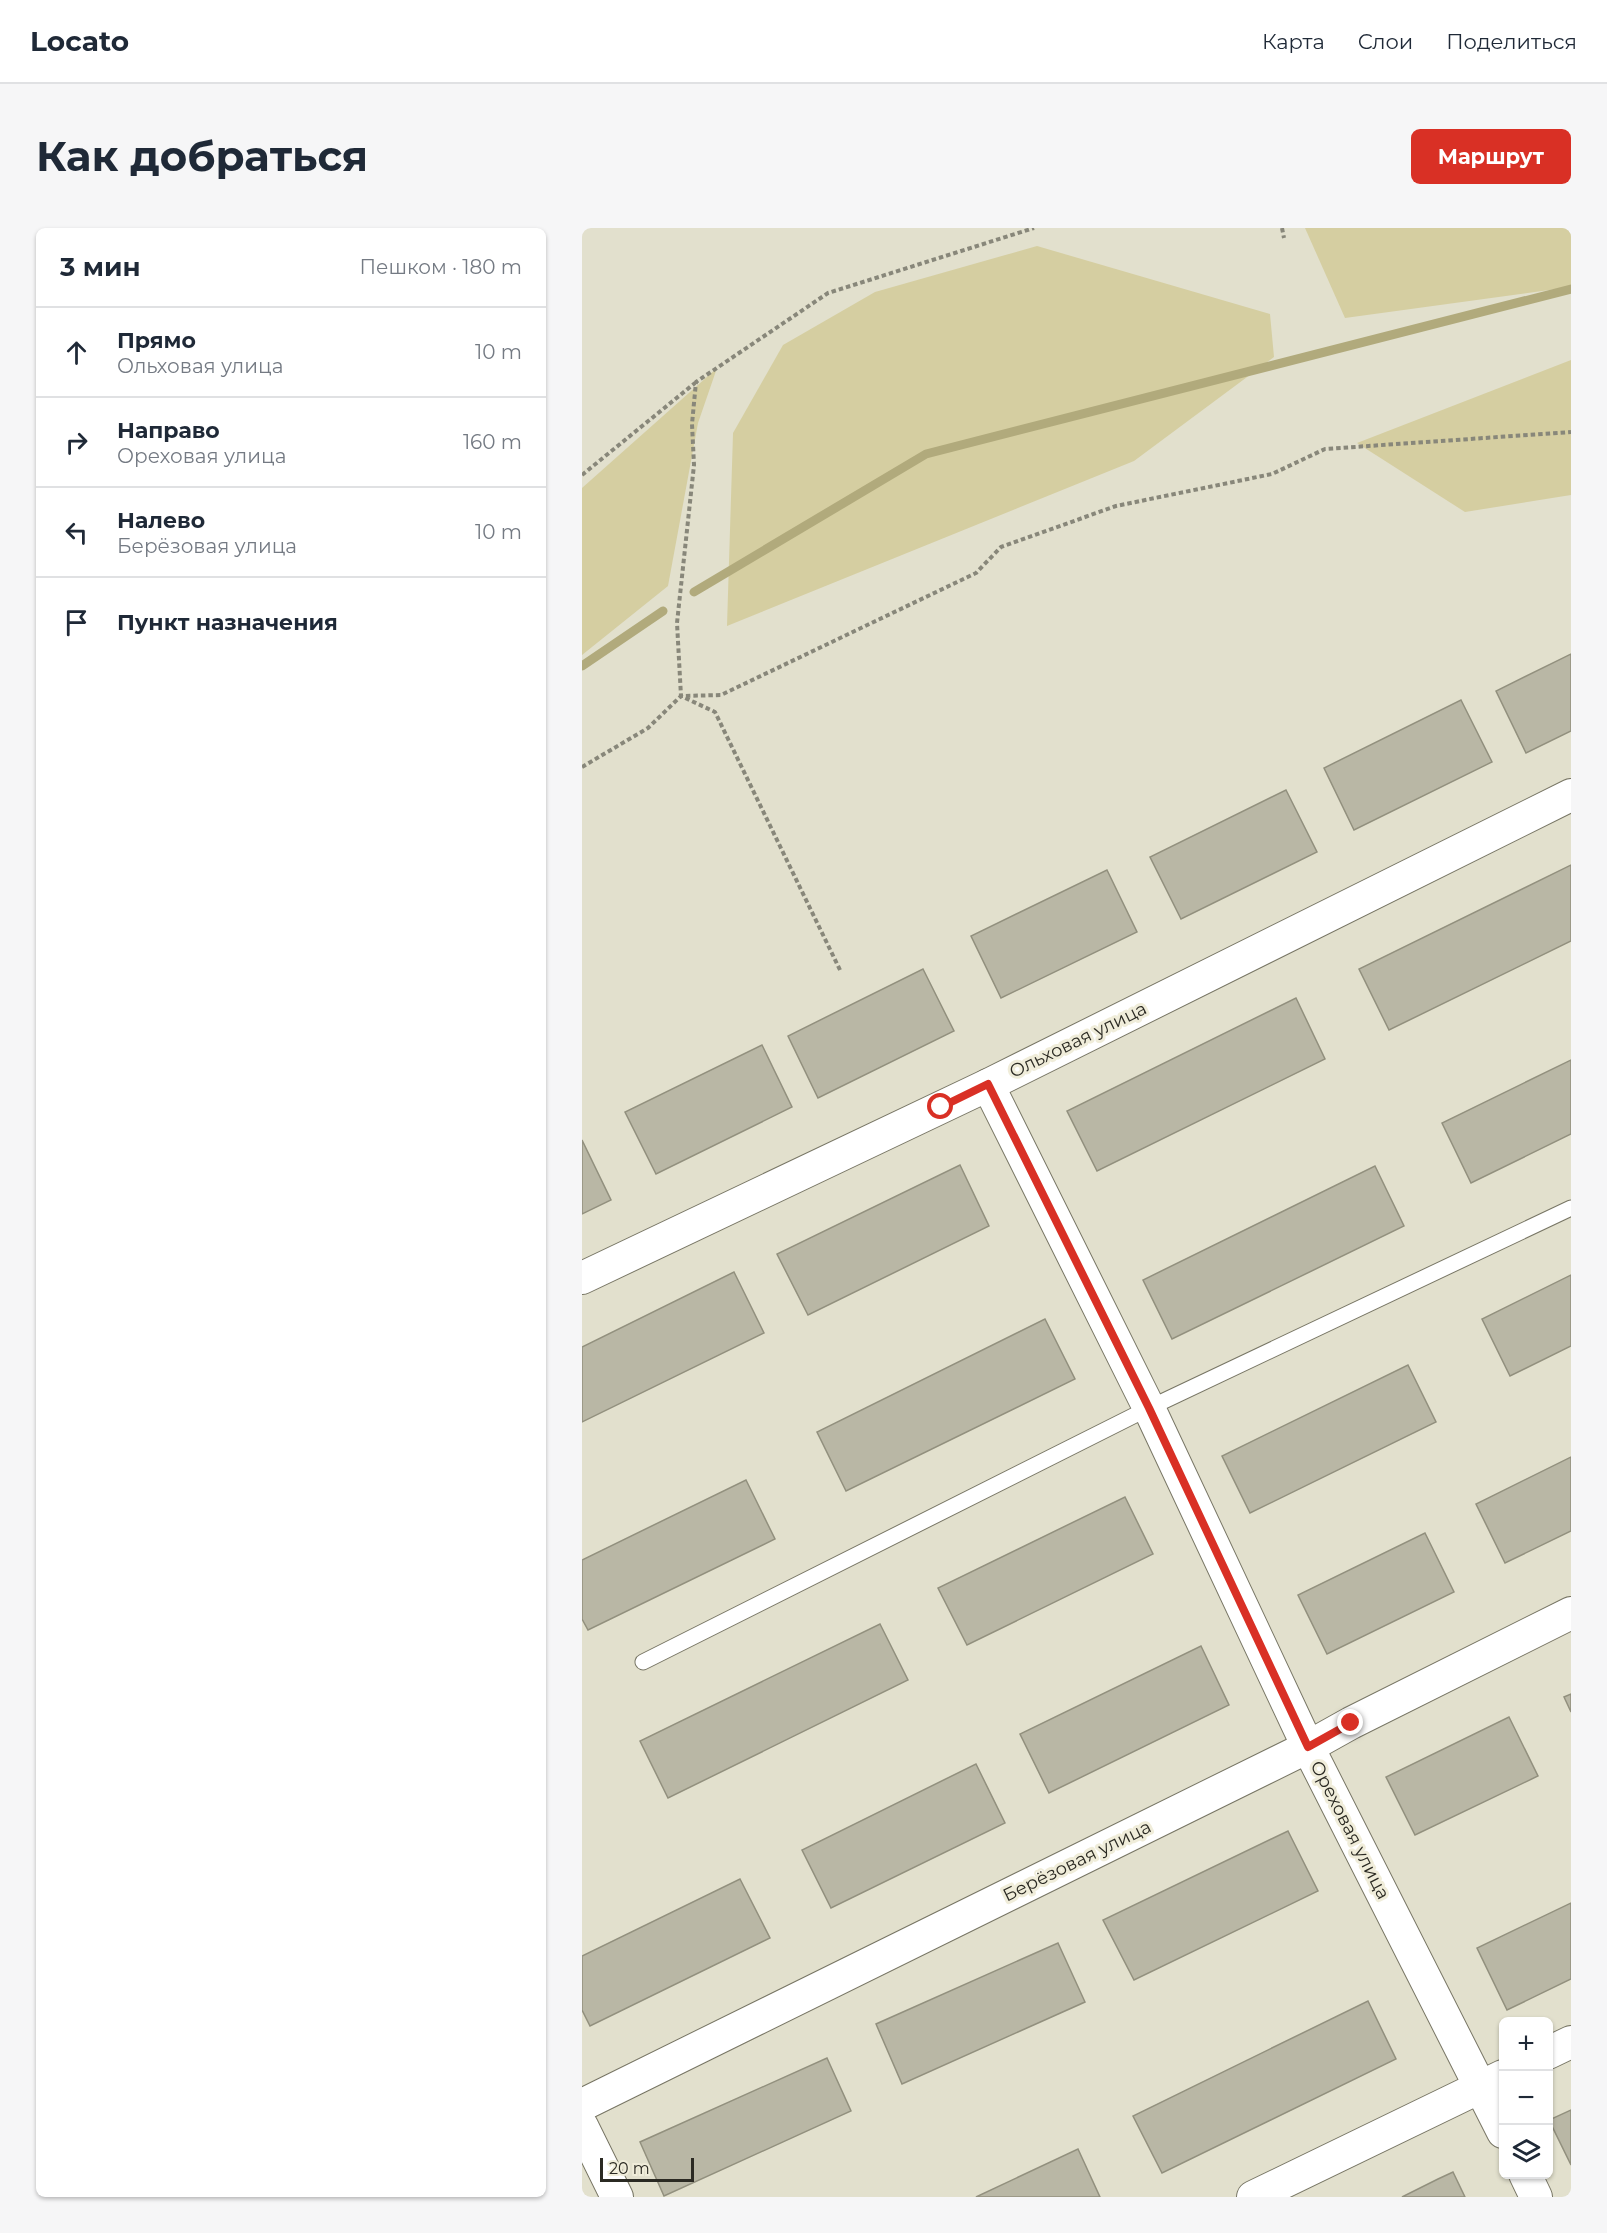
<!DOCTYPE html>
<html lang="ru">
<meta charset="utf-8">
<style>
:root{--surface:#fff;--page:#f6f6f7;--text:#1f2937;--muted:#747a83;--line:#e0e1e3;--accent:#d93025}
body{margin:0;font-family:Montserrat,sans-serif;background:var(--page);color:var(--text)}
.controls{position:absolute;right:18px;bottom:18px;display:grid;overflow:hidden;border-radius:9px;box-shadow:0 2px 4px #0004}
.controls button{width:54px;height:54px;display:grid;place-items:center;padding:0;border:0;border-bottom:2px solid var(--line);background:var(--surface);color:var(--text);font:30px sans-serif}
.scale{position:absolute;left:18px;bottom:15px;width:94px;box-sizing:border-box;padding-left:6px;border:3px solid #2b2a23;border-top:0;font-size:16px;line-height:21px;white-space:nowrap;color:#2b2a23;-webkit-text-stroke:4px #f0edda;paint-order:stroke}
.stop{position:absolute;width:18px;height:18px;margin:-14px;border:4px solid #d93025;border-radius:50%;background:#fff}
.stop.end{background:#d93025;border-color:#fff;box-shadow:0 2px 6px #0008}
.list{margin:0;padding:0;list-style:none}
h2{display:flex;justify-content:space-between;align-items:center;height:78px;margin:0;padding:0 24px;font-size:26px}
h2 small{font-size:20px;font-weight:400;color:var(--muted)}
.list li{display:grid;grid-template-columns:39px 1fr auto;gap:18px;align-items:center;box-sizing:border-box;height:90px;padding:0 24px;border-top:2px solid var(--line)}
.list b{display:block;font-size:22px;white-space:nowrap}
.list p{margin:0;font-size:20px;white-space:nowrap;color:var(--muted)}
.list em{font-size:20px;font-style:normal;color:var(--muted)}
.icon{flex:none;width:33px;height:33px;fill:none;stroke:currentColor;stroke-width:2;stroke-linecap:round;stroke-linejoin:round}
.map{position:relative;flex:none;width:989px;height:1969px;overflow:hidden;border-radius:9px}
header{display:flex;align-items:center;gap:36px;box-sizing:border-box;height:84px;padding:0 30px;background:var(--surface);border-bottom:2px solid var(--line)}
header strong{font-size:28px}
nav{display:flex;gap:33px;margin-inline-start:auto;font-size:21px}
.intro{display:flex;align-items:center;justify-content:space-between;box-sizing:border-box;height:144px;padding:0 36px}
h1{margin:0;font-size:42px}
.button{padding:15px 27px;border-radius:9px;background:var(--accent);color:#fff;font-size:21px;font-weight:700}
main{display:flex;gap:36px;padding:0 36px}
aside{flex:1;background:var(--surface);border-radius:9px;box-shadow:0 2px 4px #0004}
.map>svg:first-child{display:block}
.green{fill:#d5cea1}
.lines{fill:none;stroke-linecap:round;stroke-linejoin:round}
.stream{stroke:#b1aa7c;stroke-width:9}
.building{fill:#b9b7a5;stroke:#92907e;stroke-width:1.5}
.service-casing{stroke:#787665;stroke-width:17}
.minor-casing{stroke:#787665;stroke-width:34}
.path{stroke:#88877a;stroke-width:4;stroke-dasharray:4.5 3;stroke-linecap:butt}
.service{stroke:#fff;stroke-width:15}
.minor{stroke:#fff;stroke-width:32}
.route{stroke:#d93025;stroke-width:8}
.labels{text-anchor:middle;stroke-width:6;stroke-linejoin:round;paint-order:stroke}
.street-label{font-size:18px;fill:#2b2a23;stroke:#f0edda}
</style>
<header>
<strong>Locato</strong>
<nav><a>Карта</a><a>Слои</a><a>Поделиться</a></nav>
</header>
<div class="intro"><h1>Как добраться</h1><a class="button">Маршрут</a></div>
<main>
<aside>
<h2>3 мин<small>Пешком · 180 m</small></h2>
<ul class="list">
<li><svg class="icon" aria-label="ahead" viewBox="0 0 24 24"><path d="M12 20V5M6 11l6-6 6 6"/></svg><div><b>Прямо</b><p>Ольховая улица</p></div><em>10 m</em></li>
<li><svg class="icon" aria-label="right" viewBox="0 0 24 24"><path d="M7 20v-9h11M14 6l5 5-5 5"/></svg><div><b>Направо</b><p>Ореховая улица</p></div><em>160 m</em></li>
<li><svg class="icon" aria-label="left" viewBox="0 0 24 24"><path d="M17 20v-9H6M10 6l-5 5 5 5"/></svg><div><b>Налево</b><p>Берёзовая улица</p></div><em>10 m</em></li>
<li><svg class="icon" aria-label="arrive" viewBox="0 0 24 24"><path d="M6 21V4h12l-3 4 3 4H6"/></svg><div><b>Пункт назначения</b></div></li>
</ul>
</aside>
<div class="map">
<svg width="989" height="1969" viewBox="0 0 989 1969">
<rect width="100%" height="100%" fill="#e2e0cd"/>
<g class="green">
<path d="M 723,0 L 989,0 L 989,59 L 763,90 Z"/>
<path d="M 455,18 L 688,86 L 692,129 L 552,233 L 145,398 L 151,205 L 201,117 L 293,64 Z"/>
<path d="M 989,132 L 989,267 L 883,284 L 775,215 Z"/>
<path d="M 135,140 L 116,195 L 86,358 L 0,427 L 0,260 Z"/>
</g>
<g class="lines">
<g class="stream">
<path d="M 112,364 L 344,226 L 989,61"/>
<path d="M 0,438 L 81,383"/>
</g>
</g>
<g class="building">
<path d="M 989,426 L 989,503 L 944,525 L 914,463 Z"/>
<path d="M 879,472 L 910,534 L 772,602 L 742,540 Z"/>
<path d="M 704,562 L 735,624 L 599,691 L 568,629 Z"/>
<path d="M 989,637 L 989,713 L 807,802 L 777,741 Z"/>
<path d="M 525,642 L 555,704 L 419,770 L 389,708 Z"/>
<path d="M 341,741 L 372,803 L 236,870 L 206,808 Z"/>
<path d="M 714,770 L 743,831 L 515,943 L 485,883 Z"/>
<path d="M 180,817 L 210,879 L 74,946 L 43,884 Z"/>
<path d="M 989,832 L 989,906 L 889,955 L 860,895 Z"/>
<path d="M 0,912 L 29,972 L 0,986 Z"/>
<path d="M 378,937 L 407,998 L 226,1087 L 195,1026 Z"/>
<path d="M 793,938 L 822,998 L 590,1111 L 561,1052 Z"/>
<path d="M 152,1044 L 182,1105 L 0,1194 L 0,1119 Z"/>
<path d="M 989,1047 L 989,1118 L 928,1148 L 900,1091 Z"/>
<path d="M 463,1091 L 493,1151 L 264,1263 L 235,1204 Z"/>
<path d="M 826,1137 L 854,1194 L 668,1285 L 640,1228 Z"/>
<path d="M 989,1229 L 989,1303 L 923,1335 L 894,1276 Z"/>
<path d="M 164,1252 L 193,1311 L 6,1402 L 0,1391 L 0,1332 Z"/>
<path d="M 543,1269 L 571,1326 L 385,1417 L 356,1360 Z"/>
<path d="M 843,1305 L 872,1364 L 745,1426 L 716,1367 Z"/>
<path d="M 298,1396 L 326,1452 L 86,1570 L 58,1513 Z"/>
<path d="M 619,1418 L 647,1477 L 467,1565 L 438,1506 Z"/>
<path d="M 989,1466 L 989,1484 L 982,1469 Z"/>
<path d="M 927,1489 L 956,1548 L 833,1607 L 804,1549 Z"/>
<path d="M 394,1536 L 423,1595 L 249,1680 L 220,1622 Z"/>
<path d="M 706,1603 L 736,1663 L 552,1752 L 521,1692 Z"/>
<path d="M 158,1651 L 188,1710 L 8,1798 L 0,1782 L 0,1728 Z"/>
<path d="M 989,1675 L 989,1751 L 925,1782 L 895,1720 Z"/>
<path d="M 476,1715 L 503,1774 L 320,1856 L 294,1796 Z"/>
<path d="M 786,1773 L 814,1831 L 580,1945 L 551,1888 Z"/>
<path d="M 245,1830 L 269,1883 L 82,1968 L 58,1914 Z"/>
<path d="M 989,1882 L 989,1937 L 967,1892 Z"/>
<path d="M 496,1921 L 518,1969 L 394,1969 Z"/>
<path d="M 871,1944 L 883,1969 L 820,1969 L 856,1951 Z"/>
</g>
<g class="lines">
<g class="service-casing">
<path id="service" d="M 61,1434 L 567,1180 L 989,980"/>
</g>
<g class="minor-casing">
<g id="minor">
<path d="M 406,857 L 567,1180 L 726,1519 L 921,1904"/>
<path d="M 0,1050 L 406,857 L 989,567"/>
<path d="M 966,1825 L 989,1814"/>
<path d="M 0,1877 L 726,1519 L 769,1495 L 989,1385"/>
<path d="M 0,1898 L 35,1969"/>
<path d="M 943,1946 L 954,1969"/>
<path d="M 671,1969 L 921,1848"/>
</g>
</g>
<g class="path">
<path d="M 700,0 L 702,10"/>
<path d="M 0,247 L 113,155"/>
<path d="M 0,539 L 66,500 L 99,468 L 139,467 L 394,345 L 419,319 L 534,278 L 690,246 L 743,221 L 989,204"/>
<path d="M 258,742 L 133,484 L 99,468 L 95,395 L 112,237 L 110,196 L 114,154 L 246,65 L 452,0"/>
</g>
<use href="#service" class="service"/>
<use href="#minor" class="minor"/>
</g>
<g class="lines">
<path class="route" d="M 359,879 L 406,856 L 567,1180 L 726,1519 L 769,1495"/>
</g>
<g class="labels">
<g class="street-label">
<text transform="translate(496 812) rotate(-26)" y="6">Ольховая улица</text>
<text transform="translate(768 1602) rotate(63)" y="6">Ореховая улица</text>
<text transform="translate(495 1633) rotate(-26)" y="6">Берёзовая улица</text>
</g>
</g>
</svg>
<div class="controls">
<button>+</button>
<button>−</button>
<button><svg class="icon" aria-label="layers" viewBox="0 0 24 24"><path d="M12 4l9 5-9 5-9-5zM3 14l9 5 9-5"/></svg></button>
</div>
<div class="scale">20 m</div>
<div class="stop" style="left:359px;top:879px"></div>
<div class="stop end" style="left:769px;top:1495px"></div>
</div>
</main>
